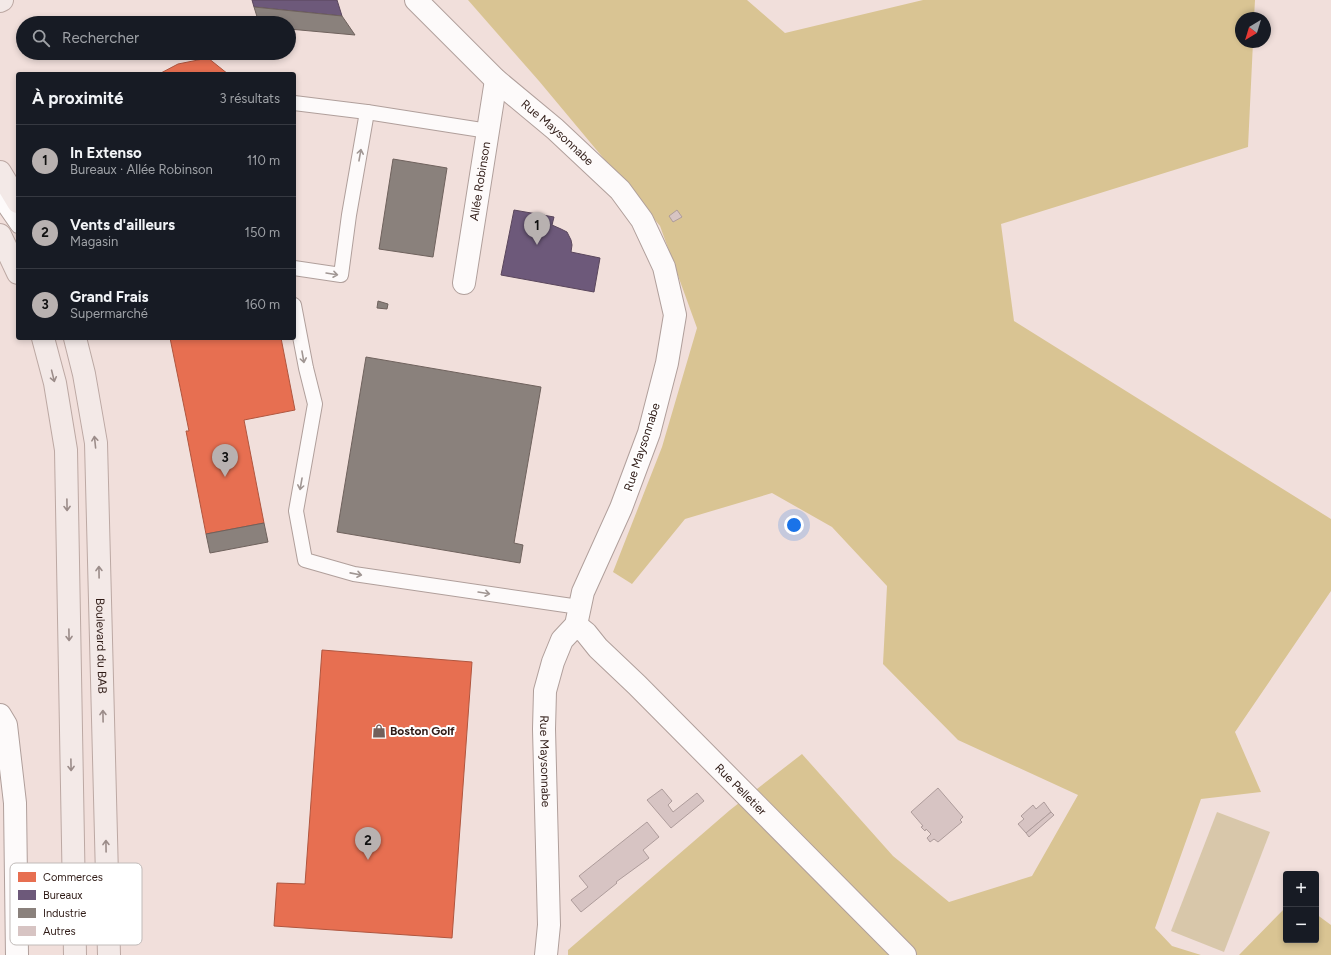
<!DOCTYPE html>
<html lang="fr">
<meta charset="utf-8">
<style>
:root{--surface:#171b24;--page:#20242c;--text:#f1f3f6;--muted:#9ea1a6;--line:#363941;--accent:#b8b1b0}
body{margin:0;font-family:Figtree,sans-serif;background:var(--page);color:var(--text)}
.controls{position:absolute;right:12px;bottom:12px;display:grid;overflow:hidden;border-radius:4px;box-shadow:0 2px 6px #0003}
.controls button{width:36px;height:36px;display:grid;place-items:center;padding:0;border:0;border-bottom:1px solid var(--line);background:var(--surface);color:var(--text);font:20px sans-serif}
.compass{position:absolute;left:1235px;top:12px;width:36px;height:36px;border-radius:50%;background:var(--surface);box-shadow:0 2px 6px #0003;rotate:218deg}
.you{position:absolute;left:794px;top:525px;width:14px;height:14px;margin:-10px;border:3px solid #fff;border-radius:50%;background:#1a73e8;box-shadow:0 0 0 6px #1a73e833}
.badge{display:grid;place-items:center;width:26px;height:26px;border-radius:50%;background:var(--accent);color:#111;font-size:13px;font-weight:700}
.pin{position:absolute;translate:-50% -33px;filter:drop-shadow(0 1px 2px #0008)}
.pin::after{content:'';position:absolute;top:21px;width:14px;height:12px;background:inherit;clip-path:polygon(0 0,100% 0,50% 100%)}
.list{margin:0;padding:0;list-style:none}
h2{display:flex;justify-content:space-between;align-items:center;height:52px;margin:0;padding:0 16px;font-size:17px}
h2 small{font-size:13px;font-weight:400;color:var(--muted)}
.list li{display:grid;grid-template-columns:26px 1fr auto;gap:12px;align-items:center;box-sizing:border-box;height:72px;padding:0 16px;border-top:1px solid var(--line)}
.list b{display:block;font-size:15px;white-space:nowrap}
.list p{margin:0;font-size:13px;white-space:nowrap;color:var(--muted)}
.list em{font-size:13px;font-style:normal;color:var(--muted)}
.icon{flex:none;width:22px;height:22px;fill:none;stroke:currentColor;stroke-width:2;stroke-linecap:round;stroke-linejoin:round}
.map{position:relative;flex:none;width:1331px;height:955px;overflow:hidden}
.search{position:absolute;background:var(--surface);box-shadow:0 2px 6px #0003;left:16px;top:16px;width:280px;height:44px;display:flex;align-items:center;gap:10px;box-sizing:border-box;padding:0 14px;border-radius:22px;color:var(--muted);font-size:15px}
.panel{position:absolute;background:var(--surface);box-shadow:0 2px 6px #0003;left:16px;top:72px;width:280px;height:268px;border-radius:4px}
.map>svg:first-child{display:block}
.green{fill:#d8c7aa}
.forest{fill:#d9c493}
.shops{fill:#e76f51;stroke:#b0563f}
.offices{fill:#6d597a;stroke:#5a465c}
.industry{fill:#8a817c;stroke:#6f625d}
.building{fill:#d7c4c3;stroke:#ae9c9b}
.lines{fill:none;stroke-linecap:round;stroke-linejoin:round}
.lane-casing{stroke:#b09f9b;stroke-width:16}
.street-casing{stroke:#b09f9b;stroke-width:24}
.primary-casing{stroke:#bca8a3;stroke-width:24}
.lane{stroke:#fdfafa;stroke-width:14}
.street{stroke:#fdfafa;stroke-width:22}
.primary{stroke:#f3e9e7;stroke-width:22}
.oneway{stroke:#a09693}
.oneway2{stroke:#9b8c89}
.labels{text-anchor:middle;stroke-width:4;stroke-linejoin:round;paint-order:stroke}
.street-label{font-size:12px;fill:#2f1b16;stroke:#fff}
.poi-label{font-size:12px;font-weight:bold;fill:#2f1b16;stroke:#fff;text-anchor:start}
.key{fill:#fff;stroke:#c1bbb9;stroke-width:1}
.key-label{font-size:11px;fill:#2f1b16}
</style>
<div class="map">
<svg width="1331" height="955" viewBox="0 0 1331 955">
<rect width="100%" height="100%" fill="#f1dfdb"/>
<path class="green" d="M 1217,812 L 1270,832 L 1224,952 L 1171,931 Z"/>
<g class="forest">
<path d="M 468,0 L 747,0 L 785,33 L 923,0 L 1255,0 L 1254,18 L 1241,18 L 1241,42 L 1253,42 L 1248,147 L 1001,224 L 1014,321 L 1331,519 L 1331,591 L 1235,732 L 1261,792 L 1201,799 L 1155,928 L 1172,946 L 1201,955 L 568,955 L 568,950 L 730,810 L 802,754 L 893,856 L 949,902 L 1032,876 L 1078,795 L 958,740 L 883,664 L 887,586 L 832,527 L 772,493 L 685,519 L 632,584 L 613,572 L 662,447 L 697,328 L 660,226 L 539,81 Z"/>
<path d="M 1286,907 L 1286,940 L 1316,940 L 1316,914 L 1331,925 L 1331,955 L 1239,955 Z"/>
</g>
<g class="shops">
<path d="M 208,58 L 228,74 L 159,74 L 178,64 Z"/>
<path d="M 170,338 L 281,338 L 295,410 L 244,420 L 264,523 L 206,534 L 186,431 L 189,431 Z"/>
<path d="M 322,650 L 472,662 L 452,938 L 274,926 L 277,883 L 305,884 Z"/>
</g>
<g class="offices">
<path d="M 252,0 L 337,0 L 342,16 L 254,7 Z"/>
<path d="M 514,210 L 554,217 L 552,225 L 561,229 L 567,232 L 571,240 L 572,245 L 571,252 L 600,258 L 594,292 L 501,275 Z"/>
</g>
<g class="industry">
<path d="M 254,7 L 342,16 L 355,35 L 289,29 L 289,23 L 259,23 Z"/>
<path d="M 393,159 L 447,168 L 433,257 L 379,249 Z"/>
<path d="M 378,301 L 388,304 L 387,309 L 377,308 Z"/>
<path d="M 366,357 L 541,387 L 514,543 L 523,545 L 520,563 L 337,532 Z"/>
<path d="M 264,523 L 268,542 L 210,553 L 206,534 Z"/>
</g>
<g class="building">
<path d="M 677,210 L 682,217 L 673,222 L 669,216 Z"/>
<path d="M 938,788 L 963,817 L 960,820 L 962,822 L 938,842 L 934,839 L 930,842 L 927,838 L 931,834 L 926,829 L 925,831 L 921,827 L 923,826 L 911,812 Z"/>
<path d="M 662,789 L 672,801 L 668,805 L 673,812 L 697,793 L 704,801 L 671,828 L 647,800 Z"/>
<path d="M 1044,802 L 1051,812 L 1026,833 L 1018,824 L 1024,819 L 1021,816 L 1033,805 L 1036,809 Z"/>
<path d="M 1051,812 L 1054,815 L 1029,837 L 1026,833 Z"/>
<path d="M 647,822 L 659,837 L 643,850 L 649,858 L 616,882 L 617,883 L 581,912 L 571,900 L 588,887 L 579,876 Z"/>
</g>
<g class="lines">
<g class="lane-casing">
<g id="lane">
<path d="M 294,103 L 367,112 L 488,131"/>
<path d="M 0,200 L 18,226"/>
<path d="M 294,268 L 341,275 L 349,215 L 367,112"/>
<path d="M 294,305 L 306,368 L 315,404 L 296,511 L 305,560 L 354,574 L 579,607"/>
</g>
</g>
<g class="street-casing">
<g id="street">
<path id="s1" d="M 416,0 L 496,80 L 555,129 L 620,190 L 642,220 L 664,267 L 675,315 L 667,363 L 649,433 L 621,508 L 583,592 L 576,625 L 562,640 L 553,662 L 545,691 L 544,729 L 549,925 L 546,955"/>
<path id="s2" d="M 464,283 L 496,80"/>
<path id="s3" d="M 576,625 L 586,633 L 598,648 L 637,685 L 905,955"/>
<path d="M 0,715 L 6,725 L 15,803 L 17,955"/>
</g>
</g>
<g class="primary-casing">
<g id="primary">
<path d="M 0,1 L 2,0"/>
<path d="M 0,172 L 18,202"/>
<path d="M 0,235 L 18,273"/>
<path d="M 43,338 L 55,383 L 66,450 L 75,955"/>
<path id="s4" d="M 75,338 L 84,374 L 96,443 L 109,955"/>
</g>
</g>
<use href="#lane" class="lane"/>
<use href="#street" class="street"/>
<use href="#primary" class="primary"/>
</g>
<defs><path id="oneway-shaft" d="M-6 0H5M1.5-3L5.5 0L1.5 3" fill="none" stroke-width="1.6" stroke-linecap="round" stroke-linejoin="round"/></defs>
<g class="oneway">
<use href="#oneway-shaft" transform="translate(360 155) rotate(-80)"/>
<use href="#oneway-shaft" transform="translate(332 274) rotate(9)"/>
<use href="#oneway-shaft" transform="translate(303 357) rotate(80)"/>
<use href="#oneway-shaft" transform="translate(301 484) rotate(100)"/>
<use href="#oneway-shaft" transform="translate(356 574) rotate(11)"/>
<use href="#oneway-shaft" transform="translate(484 593) rotate(9)"/>
</g>
<g class="oneway2">
<use href="#oneway-shaft" transform="translate(53 376) rotate(76)"/>
<use href="#oneway-shaft" transform="translate(95 442) rotate(-96)"/>
<use href="#oneway-shaft" transform="translate(67 505) rotate(89)"/>
<use href="#oneway-shaft" transform="translate(99 572) rotate(-91)"/>
<use href="#oneway-shaft" transform="translate(69 635) rotate(89)"/>
<use href="#oneway-shaft" transform="translate(103 716) rotate(-91)"/>
<use href="#oneway-shaft" transform="translate(71 765) rotate(89)"/>
<use href="#oneway-shaft" transform="translate(106 846) rotate(-91)"/>
</g>
<defs>
<g id="shop-bare" transform="scale(1.08)"><path d="M-5-2.5h2.3a2.7 3.5 0 0 1 5.4 0H5L5.5 6h-11ZM-1.5-2.5h3a1.5 2.3 0 0 0-3 0Z" fill="#73605b" stroke="#fff" stroke-width="2.5" paint-order="stroke"/></g>
</defs>
<g fill-rule="evenodd">
<use href="#shop-bare" x="379" y="731"/>
</g>
<g class="labels">
<g class="street-label">
<text dy="4" stroke="none"><textPath href="#s1" startOffset="194">Rue Maysonnabe</textPath></text>
<text dy="4" stroke="none"><textPath href="#s2" startOffset="103">Allée Robinson</textPath></text>
<text transform="translate(642 447) rotate(-72)" y="4">Rue Maysonnabe</text>
<text dy="4" stroke="none"><textPath href="#s4" startOffset="310">Boulevard du BAB</textPath></text>
<text dy="4" stroke="none"><textPath href="#s1" startOffset="889">Rue Maysonnabe</textPath></text>
<text dy="4" stroke="none"><textPath href="#s3" startOffset="233">Rue Pelletier</textPath></text>
</g>
<g class="poi-label">
<text x="390" y="735">Boston Golf</text>
</g>
</g>
<rect x="10" y="863" width="132" height="82" rx="6" class="key"/>
<rect x="18" y="872" width="18" height="10" fill="#e76f51"/>
<rect x="18" y="890" width="18" height="10" fill="#6d597a"/>
<rect x="18" y="908" width="18" height="10" fill="#8a817c"/>
<rect x="18" y="926" width="18" height="10" fill="#d7c4c3"/>
<g class="key-label">
<text x="43" y="881">Commerces</text>
<text x="43" y="899">Bureaux</text>
<text x="43" y="917">Industrie</text>
<text x="43" y="935">Autres</text>
</g>
</svg>
<div class="controls">
<button>+</button>
<button>−</button>
</div>
<svg class="compass" viewBox="-18 -18 36 36"><path d="M0-13l5 13h-10z" fill="#e53935"/><path d="M0 13l5-13h-10z" fill="#9ea1a6"/></svg>
<div class="you"></div>
<div class="pin badge" style="left:537px;top:245px">1</div>
<div class="pin badge" style="left:368px;top:860px">2</div>
<div class="pin badge" style="left:225px;top:477px">3</div>
<div class="search"><svg class="icon" aria-label="search" viewBox="0 0 24 24"><circle cx="10" cy="10" r="6"/><path d="M15 15l6 6"/></svg>Rechercher</div>
<section class="panel">
<h2>À proximité<small>3 résultats</small></h2>
<ul class="list">
<li><span class="badge">1</span><div><b>In Extenso</b><p>Bureaux · Allée Robinson</p></div><em>110 m</em></li>
<li><span class="badge">2</span><div><b>Vents d'ailleurs</b><p>Magasin</p></div><em>150 m</em></li>
<li><span class="badge">3</span><div><b>Grand Frais</b><p>Supermarché</p></div><em>160 m</em></li>
</ul>
</section>
</div>
